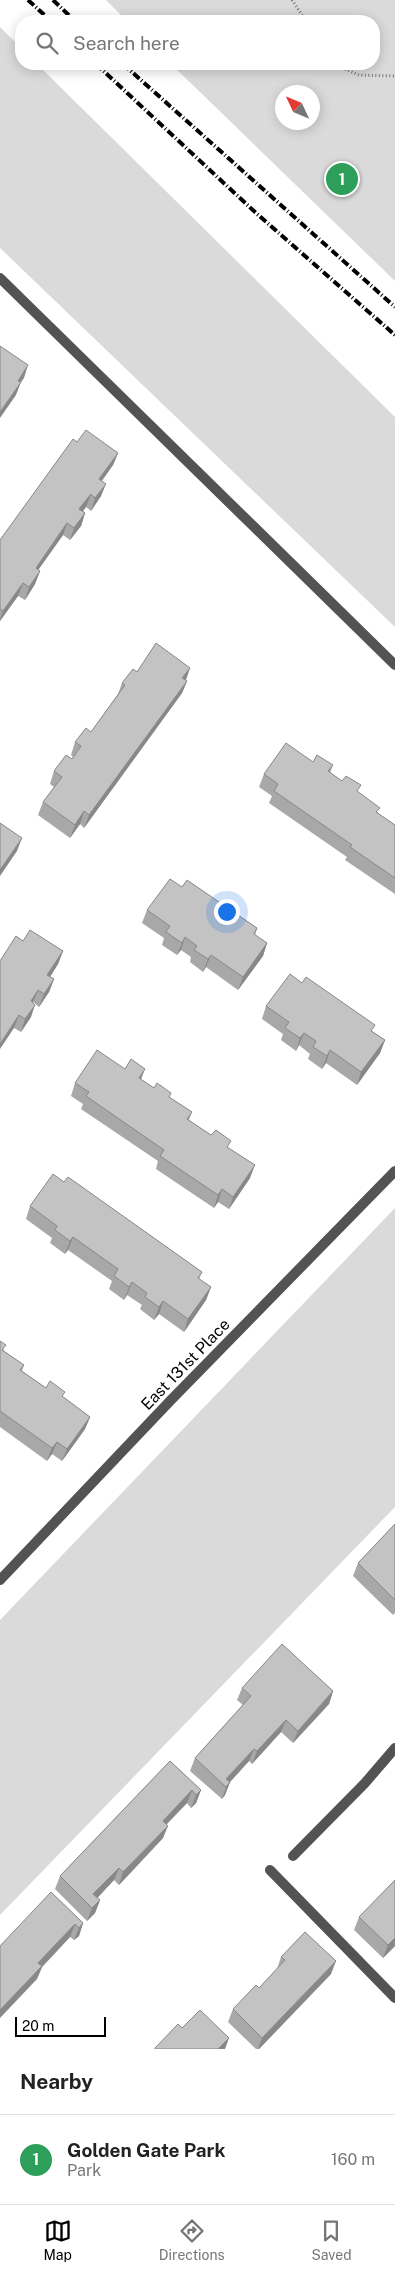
<!DOCTYPE html>
<style>
:root{--surface:#fff;--page:#f2f2f2;--text:#222;--muted:#767676;--line:#e0e0e0;--accent:#000}
body{margin:0;font-family:"Public Sans",sans-serif;background:var(--page);color:var(--text)}
.compass{position:absolute;left:275px;top:85px;width:45px;height:45px;border-radius:50%;background:var(--surface);box-shadow:0 2px 12px #0003;rotate:314deg}
.scale{position:absolute;left:15px;bottom:12px;width:91px;box-sizing:border-box;padding-left:5px;border:2px solid #000;border-top:0;font-size:14px;line-height:18px;white-space:nowrap;color:#000;-webkit-text-stroke:4px #fff;paint-order:stroke}
.you{position:absolute;left:226px;top:911px;width:18px;height:18px;margin:-12px;border:4px solid #fff;border-radius:50%;background:#1a73e8;box-shadow:0 0 0 8px #1a73e833}
.badge{display:grid;place-items:center;width:32px;height:32px;border-radius:50%;background:var(--accent);color:#fff;font-size:16px;font-weight:700}
.pin{position:absolute;translate:-50% -50%;border:2px solid #fff;box-shadow:0 1px 5px #0006}
.list{margin:0;padding:0;list-style:none}
h2{display:flex;justify-content:space-between;align-items:center;height:65px;margin:0;padding:0 20px;font-size:21px}
h2 small{font-size:16px;font-weight:400;color:var(--muted)}
.list li{display:grid;grid-template-columns:32px 1fr auto;gap:15px;align-items:center;box-sizing:border-box;height:90px;padding:0 20px;border-top:1px solid var(--line)}
.list b{display:block;font-size:19px;white-space:nowrap}
.list p{margin:0;font-size:16px;white-space:nowrap;color:var(--muted)}
.list em{font-size:16px;font-style:normal;color:var(--muted)}
.icon{flex:none;width:28px;height:28px;fill:none;stroke:currentColor;stroke-width:2;stroke-linecap:round;stroke-linejoin:round}
.map{position:relative;flex:none;width:395px;height:2049px;overflow:hidden}
.search{position:absolute;background:var(--surface);box-shadow:0 2px 12px #0003;left:15px;right:15px;top:15px;height:55px;display:flex;align-items:center;gap:12px;box-sizing:border-box;padding:0 18px;border-radius:20px;color:var(--muted);font-size:19px}
.sheet{height:155px;background:var(--surface)}
nav{display:flex;justify-content:space-around;align-items:center;box-sizing:border-box;height:70px;border-top:1px solid var(--line);background:var(--surface);font-size:14px;color:var(--muted)}
nav a{display:grid;justify-items:center;gap:2px}
nav .on{color:var(--accent)}
.map>svg:first-child{display:block}
.green{fill:#dadada;fill-rule:evenodd}
.lines{fill:none;stroke-linecap:round;stroke-linejoin:round}
.path{stroke:#757575;stroke-width:3;stroke-dasharray:1 2.5;stroke-linecap:butt}
.service{stroke:#535353;stroke-width:10}
.minor{stroke:#535353;stroke-width:10}
.rail{stroke:#000;stroke-width:4;stroke-dasharray:8 2.5 1 2.5;stroke-linecap:butt}
.wall{fill:#a8a8a8}
.shaded-wall{fill:#888}
.building{fill:#c3c3c3;stroke:#888}
.labels{text-anchor:middle;stroke-width:4;stroke-linejoin:round;paint-order:stroke}
.street-label{font-size:16px;fill:#000;stroke:#fff}
</style>
<div class="map">
<svg width="395" height="2049" viewBox="0 0 395 2049">
<rect width="100%" height="100%" fill="#fff"/>
<g class="green">
<path d="M 106,0 L 395,0 L 395,281 L 171,64 L 374,64 L 374,21 L 127,21 ZM 312,92 L 312,122 L 282,122 L 282,92 Z"/>
<path d="M 0,27 L 21,48 L 21,64 L 37,64 L 395,417 L 395,627 L 0,248 Z"/>
<path d="M 395,1208 L 395,1507 L 0,1915 L 0,1620 Z"/>
</g>
<g class="lines">
<g class="path">
<path d="M 292,0 L 306,21"/>
<path d="M 332,64 L 359,75 L 395,76"/>
</g>
<g class="service">
<path d="M 293,1856 L 365,1783 L 395,1748"/>
<path d="M 270,1870 L 395,1998"/>
</g>
<g class="minor">
<path d="M 0,278 L 395,665"/>
<path d="M 0,1580 L 170,1401 L 395,1171"/>
</g>
<g class="rail">
<path d="M 28,0 L 51,21"/>
<path d="M 53,0 L 75,21"/>
<path d="M 96,64 L 256,213 L 395,335"/>
<path d="M 123,64 L 395,307"/>
</g>
</g>
<g class="wall">
<path d="M 77,442 L 118,453 L 113,465 L 102,481 L 101,496 L 91,511 L 86,507 L 83,511 L 85,513 L 81,526 L 70,540 L 63,535 L 38,570 L 40,571 L 35,584 L 25,600 L 18,596 L 0,621 L 0,540 Z"/>
<path d="M 137,672 L 187,681 L 182,693 L 84,828 L 80,824 L 70,838 L 38,815 L 43,802 L 54,787 L 50,784 L 54,771 L 72,759 L 73,757 L 71,755 L 75,742 L 91,732 L 118,694 L 122,683 Z"/>
<path d="M 313,762 L 333,765 L 330,773 L 358,792 L 378,813 L 395,825 L 395,894 L 345,860 L 347,857 L 269,803 L 272,796 L 259,787 L 264,774 Z"/>
<path d="M 182,887 L 257,928 L 255,935 L 267,943 L 263,956 L 238,990 L 206,967 L 203,972 L 190,962 L 191,957 L 181,950 L 177,955 L 162,945 L 164,938 L 142,923 L 147,910 Z"/>
<path d="M 23,941 L 63,951 L 58,964 L 50,977 L 54,979 L 49,992 L 39,1007 L 33,1002 L 31,1017 L 21,1032 L 14,1028 Z"/>
<path d="M 302,983 L 385,1040 L 380,1053 L 357,1085 L 326,1063 L 322,1069 L 308,1059 L 310,1054 L 299,1045 L 296,1051 L 281,1040 L 283,1034 L 262,1019 L 266,1006 Z"/>
<path d="M 141,1079 L 154,1088 L 192,1112 L 189,1120 L 228,1148 L 250,1178 L 229,1209 L 218,1202 L 214,1208 L 156,1169 L 158,1161 L 81,1109 L 83,1104 L 71,1096 L 75,1083 Z"/>
<path d="M 64,1182 L 202,1272 L 199,1279 L 211,1287 L 206,1300 L 184,1332 L 159,1314 L 154,1320 L 140,1309 L 142,1305 L 127,1295 L 124,1300 L 109,1289 L 112,1281 L 68,1250 L 65,1254 L 50,1243 L 52,1238 L 26,1219 L 30,1206 Z"/>
<path d="M 0,1341 L 4,1351 L 24,1365 L 22,1371 L 46,1388 L 63,1397 L 90,1417 L 85,1429 L 62,1461 L 52,1454 L 47,1461 L 0,1427 Z"/>
<path d="M 395,1524 L 395,1613 L 393,1615 L 353,1576 L 358,1563 Z"/>
<path d="M 242,1688 L 333,1691 L 329,1704 L 293,1743 L 281,1732 L 252,1764 L 249,1761 L 230,1782 L 225,1795 L 222,1799 L 190,1771 L 195,1758 L 243,1705 L 237,1700 Z"/>
<path d="M 170,1761 L 201,1790 L 196,1803 L 191,1808 L 187,1803 L 167,1824 L 163,1838 L 119,1885 L 114,1880 L 97,1898 L 100,1900 L 95,1913 L 87,1921 L 55,1889 L 60,1876 Z"/>
<path d="M 395,1880 L 395,1946 L 383,1958 L 354,1930 L 359,1917 Z"/>
<path d="M 51,1892 L 83,1923 L 79,1936 L 74,1940 L 70,1937 L 42,1967 L 37,1979 Z"/>
<path d="M 281,1957 L 331,1974 L 259,2049 L 256,2049 L 228,2022 L 233,2009 L 259,1988 L 277,1969 Z"/>
</g>
<g class="shaded-wall">
<path d="M 28,365 L 24,378 L 13,393 L 18,381 Z"/>
<path d="M 21,382 L 16,395 L 0,418 L 0,412 Z"/>
<path d="M 118,453 L 113,465 L 94,491 L 99,479 Z"/>
<path d="M 106,484 L 101,496 L 91,511 L 95,498 Z"/>
<path d="M 91,494 L 86,507 L 75,522 L 79,509 Z"/>
<path d="M 85,513 L 81,526 L 70,540 L 74,528 Z"/>
<path d="M 67,523 L 63,535 L 31,580 L 36,568 Z"/>
<path d="M 40,571 L 35,584 L 25,600 L 29,587 Z"/>
<path d="M 23,583 L 18,596 L 0,621 L 0,619 L 3,611 Z"/>
<path d="M 190,668 L 186,680 L 182,678 Z"/>
<path d="M 187,681 L 182,693 L 84,828 L 89,815 Z"/>
<path d="M 84,811 L 80,824 L 70,838 L 75,825 Z"/>
<path d="M 22,838 L 17,851 L 0,876 L 0,870 Z"/>
<path d="M 185,937 L 181,950 L 177,955 L 182,943 Z"/>
<path d="M 267,943 L 263,956 L 238,990 L 243,977 Z"/>
<path d="M 63,951 L 58,964 L 43,988 L 47,975 Z"/>
<path d="M 211,955 L 206,967 L 203,972 L 208,959 Z"/>
<path d="M 54,979 L 49,992 L 39,1007 L 44,994 Z"/>
<path d="M 38,990 L 33,1002 L 26,1014 L 31,1001 Z"/>
<path d="M 35,1005 L 31,1017 L 21,1032 L 25,1019 Z"/>
<path d="M 19,1015 L 14,1028 L 0,1049 L 0,1044 Z"/>
<path d="M 304,1033 L 299,1045 L 296,1051 L 300,1038 Z"/>
<path d="M 385,1040 L 380,1053 L 357,1085 L 361,1072 Z"/>
<path d="M 330,1050 L 326,1063 L 322,1069 L 327,1056 Z"/>
<path d="M 145,1069 L 140,1082 L 139,1078 Z"/>
<path d="M 255,1165 L 250,1178 L 229,1209 L 233,1197 Z"/>
<path d="M 222,1189 L 218,1202 L 214,1208 L 218,1195 Z"/>
<path d="M 73,1237 L 68,1250 L 65,1254 L 70,1241 Z"/>
<path d="M 132,1282 L 127,1295 L 124,1300 L 129,1287 Z"/>
<path d="M 211,1287 L 206,1300 L 184,1332 L 188,1319 Z"/>
<path d="M 163,1301 L 159,1314 L 154,1320 L 159,1307 Z"/>
<path d="M 90,1417 L 85,1429 L 62,1461 L 67,1449 Z"/>
<path d="M 57,1442 L 52,1454 L 47,1461 L 52,1448 Z"/>
<path d="M 333,1691 L 329,1704 L 293,1743 L 298,1731 Z"/>
<path d="M 286,1720 L 281,1732 L 252,1764 L 257,1751 Z"/>
<path d="M 254,1749 L 249,1761 L 230,1782 L 225,1795 L 222,1799 L 226,1787 L 226,1779 Z"/>
<path d="M 192,1790 L 187,1803 L 158,1833 L 163,1821 Z"/>
<path d="M 201,1790 L 196,1803 L 191,1808 L 196,1795 Z"/>
<path d="M 168,1826 L 163,1838 L 119,1885 L 123,1872 Z"/>
<path d="M 119,1868 L 114,1880 L 89,1907 L 93,1894 Z"/>
<path d="M 100,1900 L 95,1913 L 87,1921 L 92,1908 Z"/>
<path d="M 83,1923 L 79,1936 L 74,1940 L 79,1928 Z"/>
<path d="M 75,1924 L 70,1937 L 42,1967 L 37,1979 L 0,2018 L 0,2010 L 38,1963 Z"/>
<path d="M 395,1938 L 395,1946 L 383,1958 L 388,1945 Z"/>
<path d="M 336,1961 L 331,1974 L 259,2049 L 258,2049 L 262,2038 Z"/>
<path d="M 229,2038 L 225,2049 L 218,2049 Z"/>
</g>
<g class="building">
<path d="M 0,346 L 28,365 L 18,381 L 21,382 L 0,412 Z"/>
<path d="M 86,430 L 118,453 L 99,479 L 106,484 L 95,498 L 91,494 L 79,509 L 85,513 L 74,528 L 67,523 L 36,568 L 40,571 L 29,587 L 23,583 L 3,611 L 0,609 L 0,540 L 73,439 L 77,442 Z"/>
<path d="M 156,643 L 190,668 L 182,678 L 187,681 L 89,815 L 84,811 L 75,825 L 43,802 L 62,777 L 54,771 L 66,755 L 72,759 L 81,746 L 75,742 L 86,728 L 91,732 L 125,685 L 122,683 L 133,669 L 137,672 Z"/>
<path d="M 286,743 L 313,762 L 317,755 L 333,765 L 328,771 L 342,781 L 346,776 L 361,785 L 357,791 L 380,808 L 376,812 L 395,825 L 395,878 L 350,847 L 352,845 L 274,791 L 278,784 L 264,774 Z"/>
<path d="M 0,823 L 22,838 L 0,870 Z"/>
<path d="M 170,879 L 182,887 L 187,880 L 257,928 L 254,934 L 267,943 L 243,977 L 211,955 L 208,959 L 194,950 L 197,946 L 185,937 L 182,943 L 166,932 L 170,926 L 147,910 Z"/>
<path d="M 30,930 L 63,951 L 47,975 L 54,979 L 44,994 L 38,990 L 31,1001 L 35,1005 L 25,1019 L 19,1015 L 0,1044 L 0,961 L 16,936 L 23,941 Z"/>
<path d="M 290,974 L 302,983 L 306,977 L 375,1025 L 371,1031 L 385,1040 L 361,1072 L 330,1050 L 327,1056 L 313,1047 L 316,1041 L 304,1033 L 300,1038 L 285,1028 L 289,1022 L 266,1006 Z"/>
<path d="M 97,1050 L 125,1069 L 131,1059 L 145,1069 L 139,1078 L 154,1088 L 157,1083 L 171,1093 L 169,1097 L 192,1112 L 187,1119 L 211,1135 L 216,1130 L 231,1141 L 227,1147 L 255,1165 L 233,1197 L 222,1189 L 218,1195 L 160,1156 L 164,1150 L 86,1096 L 89,1092 L 75,1083 Z"/>
<path d="M 53,1174 L 64,1182 L 68,1177 L 202,1272 L 198,1278 L 211,1287 L 188,1319 L 163,1301 L 159,1307 L 145,1297 L 147,1293 L 132,1282 L 129,1287 L 114,1276 L 118,1269 L 73,1237 L 70,1241 L 55,1230 L 57,1226 L 30,1206 Z"/>
<path d="M 0,1341 L 6,1345 L 2,1350 L 24,1365 L 20,1370 L 46,1388 L 50,1381 L 65,1392 L 62,1396 L 90,1417 L 67,1449 L 57,1442 L 52,1448 L 0,1411 Z"/>
<path d="M 395,1524 L 395,1600 L 358,1563 Z"/>
<path d="M 282,1644 L 333,1691 L 298,1731 L 286,1720 L 257,1751 L 254,1749 L 226,1779 L 230,1782 L 226,1787 L 195,1758 L 251,1696 L 242,1688 Z"/>
<path d="M 170,1761 L 201,1790 L 196,1795 L 192,1790 L 163,1821 L 168,1826 L 123,1872 L 119,1868 L 93,1894 L 100,1900 L 92,1908 L 60,1876 Z"/>
<path d="M 395,1880 L 395,1938 L 388,1945 L 359,1917 Z"/>
<path d="M 51,1892 L 83,1923 L 79,1928 L 75,1924 L 38,1963 L 42,1966 L 0,2010 L 0,1946 Z"/>
<path d="M 305,1932 L 336,1961 L 262,2038 L 233,2009 L 256,1985 L 259,1988 L 285,1960 L 281,1957 Z"/>
<path d="M 200,2010 L 229,2038 L 218,2049 L 155,2049 L 155,2048 L 178,2024 L 182,2028 Z"/>
</g>
<g class="labels">
<g class="street-label">
<text transform="translate(185 1364) rotate(-46)" y="6">East 131st Place</text>
</g>
</g>
</svg>
<svg class="compass" viewBox="-18 -18 36 36"><path d="M0-13l5 13h-10z" fill="#e53935"/><path d="M0 13l5-13h-10z" fill="#767676"/></svg>
<div class="scale">20 m</div>
<div class="you"></div>
<div class="pin badge" style="left:342px;top:179px;background:#2e9e5b">1</div>
<div class="search"><svg class="icon" aria-label="search" viewBox="0 0 24 24"><circle cx="10" cy="10" r="6"/><path d="M15 15l6 6"/></svg>Search here</div>
</div>
<section class="sheet">
<h2>Nearby<small></small></h2>
<ul class="list">
<li><span class="badge" style="background:#2e9e5b">1</span><div><b>Golden Gate Park</b><p>Park</p></div><em>160 m</em></li>
</ul>
</section>
<nav>
<a class="on"><svg class="icon" aria-label="map" viewBox="0 0 24 24"><path d="M3 6l6-2 6 2 6-2v14l-6 2-6-2-6 2zM9 4v14M15 6v14"/></svg>Map</a>
<a><svg class="icon" aria-label="directions" viewBox="0 0 24 24"><path d="M12 3l9 9-9 9-9-9zM9 14v-3h6M13 9l2 2-2 2"/></svg>Directions</a>
<a><svg class="icon" aria-label="saved" viewBox="0 0 24 24"><path d="M7 4h10v16l-5-4-5 4z"/></svg>Saved</a>
</nav>
